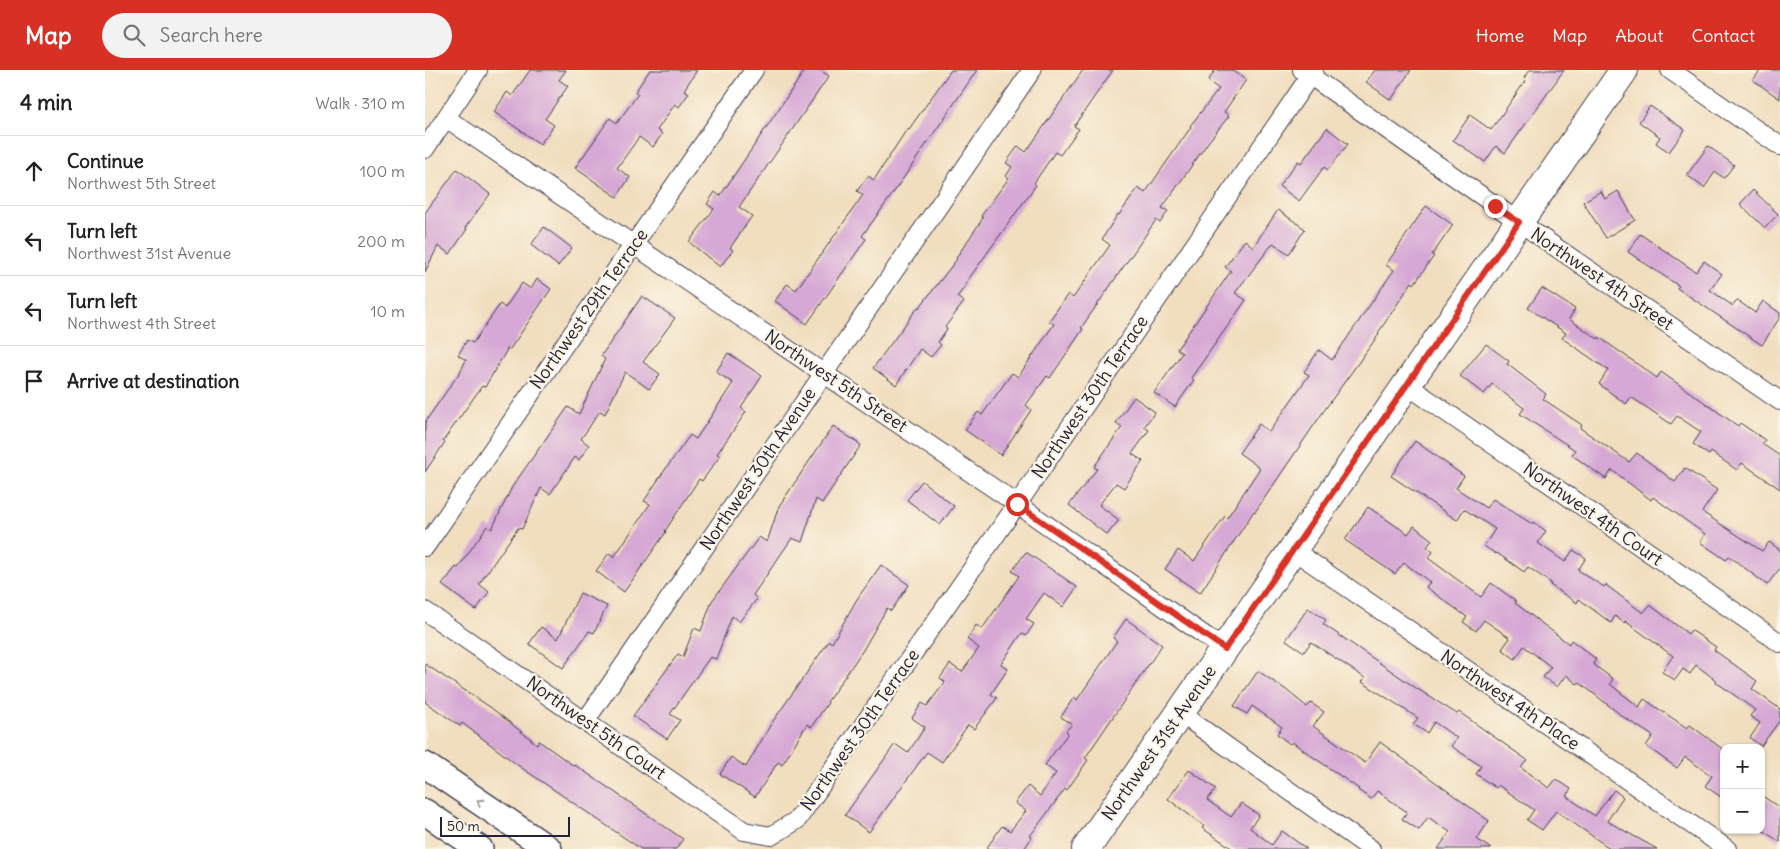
<!DOCTYPE html>
<meta charset="utf-8">
<style>
:root{--surface:#fff;--page:#f2f2f2;--text:#222;--muted:#767676;--line:#e0e0e0;--accent:#d93025}
body{margin:0;font-family:Delius,sans-serif;background:var(--page);color:var(--text)}
.controls{position:absolute;right:15px;bottom:15px;display:grid;overflow:hidden;border-radius:10px;box-shadow:0 1px 4px #0004}
.controls button{width:45px;height:45px;display:grid;place-items:center;padding:0;border:0;border-bottom:1px solid var(--line);background:var(--surface);color:var(--text);font:25px sans-serif}
.scale{position:absolute;left:15px;bottom:12px;width:130px;box-sizing:border-box;padding-left:5px;border:2px solid #22223b;border-top:0;font-size:14px;line-height:18px;white-space:nowrap;color:#22223b;-webkit-text-stroke:4px #fcf5e5;paint-order:stroke}
.stop{position:absolute;width:15px;height:15px;margin:-11px;border:4px solid #d93025;border-radius:50%;background:#fff}
.stop.end{background:#d93025;border-color:#fff;box-shadow:0 1px 5px #0008}
.list{margin:0;padding:0;list-style:none}
h2{display:flex;justify-content:space-between;align-items:center;height:65px;margin:0;padding:0 20px;font-size:21px}
h2 small{font-size:16px;font-weight:400;color:var(--muted)}
.list li{display:grid;grid-template-columns:32px 1fr auto;gap:15px;align-items:center;box-sizing:border-box;height:70px;padding:0 20px;border-top:1px solid var(--line)}
.list b{display:block;font-size:19px;white-space:nowrap}
.list p{margin:0;font-size:16px;white-space:nowrap;color:var(--muted)}
.list em{font-size:16px;font-style:normal;color:var(--muted)}
.icon{flex:none;width:28px;height:28px;fill:none;stroke:currentColor;stroke-width:2;stroke-linecap:round;stroke-linejoin:round}
.map{position:relative;flex:none;width:1355px;height:779px;overflow:hidden}
header{display:flex;align-items:center;gap:30px;box-sizing:border-box;height:70px;padding:0 25px;background:var(--accent);color:#fff}
header strong{font-size:24px}
nav{display:flex;gap:28px;margin-inline-start:auto;font-size:18px}
.search{width:350px;height:45px;background:var(--page);display:flex;align-items:center;gap:12px;box-sizing:border-box;padding:0 18px;border-radius:28px;color:var(--muted);font-size:19px}
main{display:flex}
aside{flex:1;background:var(--surface)}
.map>svg:first-child{display:block}
.building{fill:#d6a8d5}
.lines{fill:none;stroke-linecap:round;stroke-linejoin:round}
.street-casing{stroke:#413e4f;stroke-width:20}
.secondary-casing{stroke:#413e4f;stroke-width:28}
.primary-casing{stroke:#413e4f;stroke-width:30}
.street{stroke:#fff;stroke-width:18}
.secondary{stroke:#fff;stroke-width:25}
.primary{stroke:#fff;stroke-width:28}
.oneway{stroke:#9c9ca7}
.route{stroke:#d93025;stroke-width:6}
.labels{text-anchor:middle;stroke-width:4.5;stroke-linejoin:round;paint-order:stroke}
.street-label{font-size:18px;fill:#22223b;stroke:#fcf5e5}
</style>
<header>
<strong>Map</strong>
<div class="search"><svg class="icon" aria-label="search" viewBox="0 0 24 24"><circle cx="10" cy="10" r="6"/><path d="M15 15l6 6"/></svg>Search here</div>
<nav><a>Home</a><a>Map</a><a>About</a><a>Contact</a></nav>
</header>
<main>
<aside>
<h2>4 min<small>Walk · 310 m</small></h2>
<ul class="list">
<li><svg class="icon" aria-label="ahead" viewBox="0 0 24 24"><path d="M12 20V5M6 11l6-6 6 6"/></svg><div><b>Continue</b><p>Northwest 5th Street</p></div><em>100 m</em></li>
<li><svg class="icon" aria-label="left" viewBox="0 0 24 24"><path d="M17 20v-9H6M10 6l-5 5 5 5"/></svg><div><b>Turn left</b><p>Northwest 31st Avenue</p></div><em>200 m</em></li>
<li><svg class="icon" aria-label="left" viewBox="0 0 24 24"><path d="M17 20v-9H6M10 6l-5 5 5 5"/></svg><div><b>Turn left</b><p>Northwest 4th Street</p></div><em>10 m</em></li>
<li><svg class="icon" aria-label="arrive" viewBox="0 0 24 24"><path d="M6 21V4h12l-3 4 3 4H6"/></svg><div><b>Arrive at destination</b></div></li>
</ul>
</aside>
<div class="map">
<svg width="1355" height="779" viewBox="0 0 1355 779">
<rect width="100%" height="100%" fill="#fcf5e5"/>
<filter id="ink" filterUnits="userSpaceOnUse"><feTurbulence type="fractalNoise" baseFrequency=".02" numOctaves="2"/><feDisplacementMap in="SourceGraphic" scale="10" xChannelSelector="R" yChannelSelector="G"/><feConvolveMatrix kernelMatrix="1 2 1 2 8 2 1 2 1" color-interpolation-filters="sRGB"/></filter>
<filter id="wash" filterUnits="userSpaceOnUse"><feTurbulence type="fractalNoise" baseFrequency=".0096" numOctaves="4" result="noise"/><feDisplacementMap in="SourceGraphic" scale="20" xChannelSelector="R" yChannelSelector="G"/><feGaussianBlur stdDeviation="1.12" result="paint"/><feColorMatrix in="noise" values="0 0 0 0 0 0 0 0 0 0 0 0 0 0 0 0 0 1.4 0 .05"/><feComposite in="paint" operator="in"/></filter>
<g filter="url(#wash)">
<rect width="100%" height="100%" fill="#f1debf"/>
<g id="blocks">
<g class="building">
<path d="M 105,0 L 141,0 L 134,10 L 143,16 L 120,49 L 129,55 L 115,74 L 69,42 L 82,22 L 87,26 Z"/>
<path d="M 225,0 L 272,0 L 259,20 L 264,23 L 254,37 L 250,34 L 232,60 L 237,64 L 228,77 L 214,67 L 192,98 L 205,107 L 192,127 L 150,98 L 185,48 L 192,53 L 213,24 L 210,22 Z"/>
<path d="M 380,0 L 395,0 L 404,6 L 314,137 L 327,146 L 305,178 L 308,180 L 295,197 L 264,172 L 289,139 L 282,134 L 290,122 L 295,126 Z"/>
<path d="M 526,0 L 552,0 L 464,129 L 437,166 L 441,169 L 382,254 L 350,231 L 362,214 L 371,220 L 438,125 L 432,121 L 443,106 L 449,110 L 482,59 L 484,59 Z"/>
<path d="M 658,0 L 688,0 L 649,56 L 654,59 L 635,85 L 630,82 L 609,113 L 611,115 L 540,214 L 541,215 L 532,227 L 539,232 L 520,257 L 522,259 L 513,272 L 516,275 L 506,287 L 495,279 L 471,315 L 448,298 L 493,237 L 494,238 L 532,189 L 531,188 L 558,148 L 556,146 L 584,108 L 581,106 L 587,97 L 581,93 L 593,76 L 601,82 Z"/>
<path d="M 790,0 L 806,0 L 821,10 L 799,42 L 804,46 L 784,71 L 737,138 L 743,141 L 735,153 L 731,150 L 656,258 L 658,259 L 625,308 L 622,306 L 601,335 L 606,340 L 576,385 L 540,360 L 553,342 L 557,345 L 587,303 L 593,307 L 629,254 L 624,251 L 643,224 L 648,228 L 685,175 L 677,169 L 693,144 L 694,145 L 713,118 L 720,123 L 766,57 L 765,56 L 794,19 L 783,11 Z"/>
<path d="M 950,0 L 986,0 L 966,30 L 941,12 Z"/>
<path d="M 1104,0 L 1139,0 L 1080,83 L 1071,76 L 1060,92 L 1028,70 L 1045,45 L 1066,60 L 1101,10 L 1099,8 Z"/>
<path d="M 1336,0 L 1355,0 L 1355,29 L 1328,10 Z"/>
<path d="M 1225,36 L 1260,60 L 1244,82 L 1231,73 L 1235,67 L 1214,52 Z"/>
<path d="M 902,58 L 923,74 L 903,100 L 899,97 L 874,131 L 854,116 L 873,91 L 876,93 Z"/>
<path d="M 1283,76 L 1309,95 L 1299,108 L 1290,102 L 1279,118 L 1262,105 Z"/>
<path d="M 32,99 L 65,124 L 40,158 L 42,159 L 25,184 L 13,176 L 0,202 L 0,143 Z"/>
<path d="M 1328,120 L 1353,144 L 1340,158 L 1315,134 Z"/>
<path d="M 1176,121 L 1180,129 L 1193,121 L 1210,150 L 1181,168 L 1158,132 Z"/>
<path d="M 1001,136 L 1028,155 L 1007,185 L 1009,186 L 989,214 L 987,212 L 953,263 L 954,264 L 898,342 L 830,442 L 829,441 L 775,523 L 740,499 L 753,480 L 769,491 L 800,446 L 802,448 L 835,398 L 814,383 L 834,354 L 844,362 L 884,305 L 879,302 L 894,280 L 907,290 L 969,200 L 961,195 Z"/>
<path d="M 853,140 L 880,159 L 864,184 L 848,173 L 810,223 L 821,230 L 766,308 L 769,310 L 750,337 L 729,323 L 757,283 L 752,279 L 806,201 L 800,197 L 820,170 L 828,177 Z"/>
<path d="M 119,157 L 147,178 L 133,196 L 106,175 Z"/>
<path d="M 1215,164 L 1271,202 L 1279,191 L 1297,204 L 1285,220 L 1308,236 L 1312,230 L 1330,243 L 1338,231 L 1355,243 L 1355,247 L 1337,275 L 1252,218 L 1254,216 L 1203,182 Z"/>
<path d="M 112,209 L 126,219 L 85,279 L 83,278 L 60,317 L 57,316 L 18,371 L 20,372 L 0,402 L 0,352 L 35,302 L 41,290 L 33,285 L 42,270 L 48,273 L 75,234 L 80,238 L 97,213 L 106,219 Z"/>
<path d="M 1117,218 L 1150,239 L 1144,249 L 1173,269 L 1174,267 L 1232,308 L 1236,302 L 1313,356 L 1315,353 L 1340,370 L 1337,374 L 1355,386 L 1355,419 L 1317,393 L 1312,400 L 1286,382 L 1284,385 L 1268,374 L 1276,362 L 1252,346 L 1246,354 L 1206,327 L 1201,334 L 1174,314 L 1183,300 L 1137,268 L 1141,263 L 1103,238 Z"/>
<path d="M 217,226 L 250,248 L 218,292 L 235,304 L 224,319 L 200,302 L 180,344 L 175,341 L 156,369 L 164,375 L 154,390 L 150,387 L 125,424 L 116,418 L 97,459 L 93,458 L 54,514 L 64,522 L 51,540 L 17,515 L 31,497 L 33,498 L 62,456 L 67,459 L 87,417 L 143,337 L 154,344 L 180,289 L 176,286 Z"/>
<path d="M 1061,274 L 1084,291 L 1082,294 L 1121,324 L 1118,329 L 1157,355 L 1155,358 L 1204,392 L 1212,383 L 1250,412 L 1260,398 L 1292,420 L 1277,442 L 1337,481 L 1344,472 L 1355,480 L 1355,498 L 1342,515 L 1304,486 L 1301,490 L 1275,472 L 1280,464 L 1228,427 L 1226,430 L 1187,400 L 1181,409 L 1147,385 L 1150,380 L 1095,344 L 1099,338 L 1067,314 L 1059,324 L 1035,306 Z"/>
<path d="M 303,283 L 337,306 L 316,338 L 321,342 L 292,384 L 295,386 L 277,411 L 274,409 L 240,461 L 241,462 L 199,522 L 171,501 L 184,483 L 189,487 L 225,434 L 219,431 L 237,404 L 265,365 L 271,369 L 308,313 L 291,302 Z"/>
<path d="M 709,327 L 730,342 L 719,357 L 724,360 L 707,384 L 718,391 L 699,418 L 691,413 L 674,435 L 694,450 L 682,465 L 644,435 L 672,399 L 669,397 L 697,357 L 691,353 Z"/>
<path d="M 408,356 L 436,375 L 397,433 L 391,429 L 377,472 L 367,468 L 328,525 L 332,529 L 314,552 L 307,546 L 291,589 L 285,587 L 245,644 L 255,650 L 242,669 L 208,646 L 253,584 L 258,587 L 269,558 L 276,561 L 287,531 L 334,467 L 342,472 L 354,436 Z"/>
<path d="M 990,371 L 1039,406 L 1031,418 L 1061,438 L 1068,429 L 1107,454 L 1108,452 L 1121,461 L 1113,473 L 1140,492 L 1148,480 L 1161,488 L 1153,500 L 1179,517 L 1181,515 L 1218,543 L 1225,535 L 1263,564 L 1266,560 L 1291,577 L 1289,580 L 1332,611 L 1327,619 L 1355,639 L 1355,650 L 1336,676 L 1325,668 L 1335,653 L 1325,646 L 1330,640 L 1291,612 L 1292,611 L 1271,595 L 1265,604 L 1258,599 L 1250,610 L 1237,602 L 1248,586 L 1200,551 L 1199,553 L 1190,546 L 1186,553 L 1154,529 L 1152,533 L 1125,515 L 1126,513 L 1103,497 L 1099,502 L 1072,483 L 1071,484 L 1059,476 L 1070,459 L 1039,439 L 1032,450 L 966,406 Z"/>
<path d="M 497,411 L 529,436 L 515,455 L 482,430 Z"/>
<path d="M 943,437 L 983,464 L 989,456 L 1007,470 L 1002,477 L 1008,482 L 1003,488 L 1056,527 L 1066,513 L 1091,531 L 1090,533 L 1144,574 L 1146,570 L 1171,589 L 1168,594 L 1188,609 L 1185,614 L 1214,637 L 1219,629 L 1262,658 L 1265,655 L 1299,680 L 1299,729 L 1280,716 L 1287,706 L 1260,687 L 1252,698 L 1221,676 L 1228,666 L 1197,646 L 1154,612 L 1152,614 L 1141,605 L 1132,617 L 1118,607 L 1126,597 L 1099,576 L 1090,589 L 1077,579 L 1085,568 L 1059,550 L 1051,561 L 1038,552 L 1042,547 L 1001,517 L 1005,512 L 979,493 L 970,504 L 920,470 Z"/>
<path d="M 601,482 L 652,517 L 638,537 L 619,523 L 601,549 L 609,554 L 601,566 L 597,563 L 576,594 L 583,599 L 566,624 L 572,628 L 549,659 L 543,655 L 517,692 L 502,682 L 444,762 L 420,745 L 470,674 L 483,683 L 500,657 L 487,648 L 497,633 L 502,636 L 520,612 L 515,608 L 525,594 L 537,602 L 554,578 L 542,569 L 551,555 L 557,559 L 594,506 L 587,501 Z"/>
<path d="M 456,495 L 484,515 L 466,541 L 462,538 L 438,580 L 402,632 L 403,633 L 386,657 L 382,654 L 357,695 L 353,692 L 330,727 L 295,704 L 306,687 L 321,697 L 346,654 L 404,571 L 407,573 L 432,529 Z"/>
<path d="M 155,523 L 182,536 L 169,563 L 164,561 L 138,598 L 104,574 L 116,557 L 133,569 Z"/>
<path d="M 883,538 L 901,550 L 898,554 L 991,618 L 1032,644 L 1034,642 L 1102,690 L 1096,698 L 1124,718 L 1131,709 L 1146,719 L 1141,726 L 1170,746 L 1189,720 L 1198,727 L 1182,751 L 1232,779 L 1186,779 L 1131,741 L 1117,760 L 1102,750 L 1109,740 L 1073,715 L 1071,718 L 1051,704 L 1056,696 L 1026,676 L 1032,668 L 1009,652 L 1002,663 L 988,654 L 993,648 L 937,612 L 940,608 L 886,572 L 879,582 L 861,570 Z"/>
<path d="M 701,549 L 737,575 L 660,688 L 663,690 L 642,720 L 640,719 L 605,766 L 607,767 L 599,779 L 561,779 L 577,756 L 585,761 L 601,741 L 590,733 L 603,716 L 615,726 L 631,703 L 620,695 L 643,663 L 641,661 L 647,654 L 636,647 L 649,627 L 652,630 L 692,571 L 688,568 Z"/>
<path d="M 0,594 L 65,637 L 112,674 L 114,671 L 149,696 L 150,695 L 258,769 L 251,779 L 216,779 L 94,696 L 37,653 L 35,656 L 0,632 Z"/>
<path d="M 833,601 L 860,619 L 882,637 L 886,633 L 899,642 L 888,656 L 940,693 L 955,672 L 1064,751 L 1052,769 L 1066,779 L 1013,779 L 1025,762 L 1003,747 L 994,760 L 977,749 L 982,742 L 952,721 L 946,729 L 933,720 L 934,719 L 867,672 L 865,674 L 852,664 L 857,657 L 827,636 L 822,644 L 809,636 Z"/>
<path d="M 764,700 L 791,719 L 782,730 L 806,747 L 816,733 L 834,745 L 825,758 L 847,775 L 857,761 L 882,779 L 808,779 L 777,758 L 779,756 L 743,729 Z"/>
<path d="M 1336,725 L 1355,738 L 1355,772 L 1336,759 Z"/>
</g>
</g>
</g>
<g filter="url(#ink)">
<use href="#blocks" fill-opacity="0" stroke="#413e4f" stroke-width="1"/>
<g class="lines">
<g class="street-casing">
<g id="street">
<path d="M 877,0 L 1094,152 L 1355,331"/>
<path d="M 1245,0 L 1355,76"/>
<path d="M 21,48 L 592,434 L 799,579"/>
<path d="M 0,79 L 53,0"/>
<path d="M 982,315 L 1355,573"/>
<path d="M 0,477 L 329,0"/>
<path d="M 868,480 L 1302,779"/>
<path d="M 0,541 L 319,761 L 346,766 L 372,750 L 600,423 L 889,0"/>
<path d="M 755,643 L 946,779"/>
<path d="M 161,650 L 607,0"/>
</g>
</g>
<g class="secondary-casing">
<g id="secondary">
<path d="M 0,695 L 124,779"/>
<path d="M 0,742 L 55,779"/>
</g>
</g>
<g class="primary-casing">
<path id="primary" d="M 661,779 L 1199,0"/>
</g>
<use href="#street" class="street"/>
<use href="#secondary" class="secondary"/>
<use href="#primary" class="primary"/>
</g>
<defs><path id="oneway-chevron" d="M-2-3.5L2.5 0L-2 3.5" fill="none" stroke-width="1.6" stroke-linecap="round" stroke-linejoin="round" transform="scale(1.25)"/></defs>
<use class="oneway" href="#oneway-chevron" transform="translate(55 732) rotate(-146)"/>
</g>
<g class="lines" filter="url(#ink)">
<path class="route" d="M 592,434 L 800,579 L 1094,152 L 1070,136"/>
</g>
<g class="labels">
<g class="street-label">
<text transform="translate(1177 209) rotate(34)" y="6">Northwest 4th Street</text>
<text transform="translate(164 239) rotate(-55)" y="6">Northwest 29th Terrace</text>
<text transform="translate(411 311) rotate(34)" y="6">Northwest 5th Street</text>
<text transform="translate(665 327) rotate(-56)" y="6">Northwest 30th Terrace</text>
<text transform="translate(333 399) rotate(-56)" y="6">Northwest 30th Avenue</text>
<text transform="translate(1168 444) rotate(35)" y="6">Northwest 4th Court</text>
<text transform="translate(1085 630) rotate(34)" y="6">Northwest 4th Place</text>
<text transform="translate(171 658) rotate(35)" y="6">Northwest 5th Court</text>
<text transform="translate(435 660) rotate(-55)" y="6">Northwest 30th Terrace</text>
<text transform="translate(734 673) rotate(-55)" y="6">Northwest 31st Avenue</text>
</g>
</g>
</svg>
<div class="controls">
<button>+</button>
<button>−</button>
</div>
<div class="scale">50 m</div>
<div class="stop" style="left:592px;top:434px"></div>
<div class="stop end" style="left:1070px;top:136px"></div>
</div>
</main>
